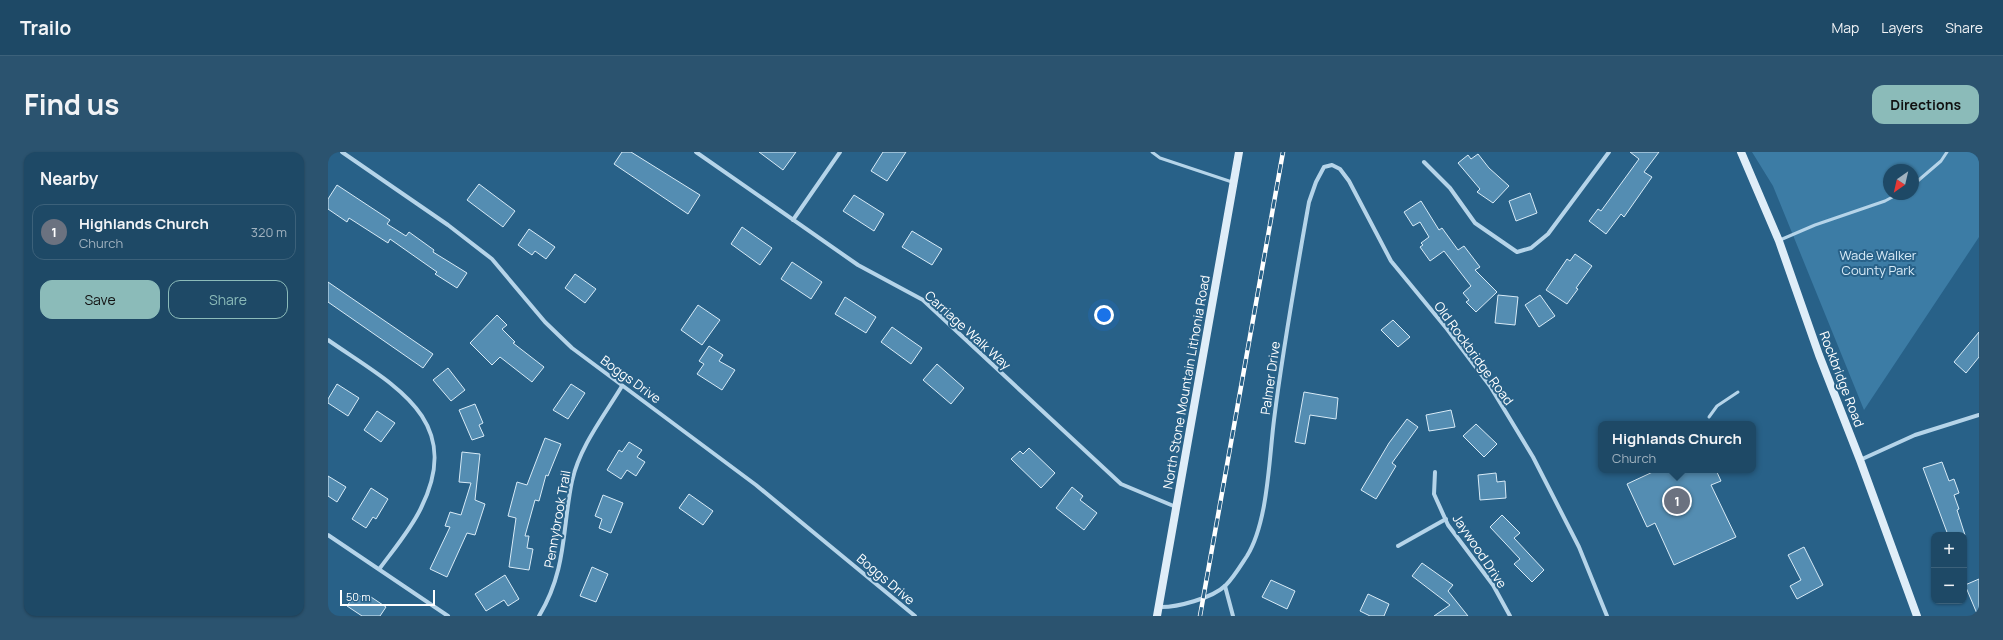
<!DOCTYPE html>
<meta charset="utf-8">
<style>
:root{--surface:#1e4966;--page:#2b536f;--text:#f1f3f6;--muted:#a1b2bf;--line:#3c617a;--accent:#8bbbb9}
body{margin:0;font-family:Manrope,sans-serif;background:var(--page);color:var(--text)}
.controls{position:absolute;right:12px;bottom:12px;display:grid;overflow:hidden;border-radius:8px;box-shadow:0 1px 3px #0004}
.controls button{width:36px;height:36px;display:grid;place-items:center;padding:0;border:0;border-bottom:1px solid var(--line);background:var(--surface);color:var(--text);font:20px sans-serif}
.compass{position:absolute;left:1555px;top:12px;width:36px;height:36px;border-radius:50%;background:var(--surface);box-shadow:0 1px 3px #0004;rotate:214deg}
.scale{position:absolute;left:12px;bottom:10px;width:95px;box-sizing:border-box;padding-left:4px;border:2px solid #fff;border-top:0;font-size:11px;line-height:14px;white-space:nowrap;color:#fff;-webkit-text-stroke:3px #286188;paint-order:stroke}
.you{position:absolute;left:776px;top:163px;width:14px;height:14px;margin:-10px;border:3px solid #fff;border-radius:50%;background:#1a73e8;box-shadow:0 0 0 6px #1a73e833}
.badge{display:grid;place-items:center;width:26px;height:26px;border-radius:50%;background:var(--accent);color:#fff;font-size:13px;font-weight:700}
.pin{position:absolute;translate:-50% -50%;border:2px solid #fff;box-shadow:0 1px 4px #0006}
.popup{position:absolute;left:1270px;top:269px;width:158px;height:52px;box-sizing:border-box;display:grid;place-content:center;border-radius:8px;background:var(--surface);filter:drop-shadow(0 1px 3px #0005);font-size:13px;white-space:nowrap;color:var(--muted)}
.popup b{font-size:15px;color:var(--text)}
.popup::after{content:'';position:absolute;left:50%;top:100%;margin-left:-8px;border:8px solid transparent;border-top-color:var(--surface)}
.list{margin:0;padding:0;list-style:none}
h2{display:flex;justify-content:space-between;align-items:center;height:52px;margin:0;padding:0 16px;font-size:17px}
h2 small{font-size:13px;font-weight:400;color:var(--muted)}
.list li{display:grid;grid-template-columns:26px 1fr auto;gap:12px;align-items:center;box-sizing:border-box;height:56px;margin:0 8px 8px;padding:0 8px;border:1px solid var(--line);border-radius:12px}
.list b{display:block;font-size:15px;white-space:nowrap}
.list p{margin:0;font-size:13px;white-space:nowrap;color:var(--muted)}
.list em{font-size:13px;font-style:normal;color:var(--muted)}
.actions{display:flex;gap:8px;padding:12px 16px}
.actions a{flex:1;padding:9px 0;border:1px solid var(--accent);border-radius:12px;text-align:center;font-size:14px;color:var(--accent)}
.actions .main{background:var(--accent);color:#111}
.map{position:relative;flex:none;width:1651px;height:464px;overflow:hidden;border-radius:12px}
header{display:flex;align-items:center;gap:24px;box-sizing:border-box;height:56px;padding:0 20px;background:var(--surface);border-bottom:1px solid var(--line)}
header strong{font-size:19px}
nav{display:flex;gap:22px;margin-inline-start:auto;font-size:14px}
.intro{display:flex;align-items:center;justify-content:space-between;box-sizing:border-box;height:96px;padding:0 24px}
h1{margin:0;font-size:28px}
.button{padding:10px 18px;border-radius:12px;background:var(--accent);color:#111;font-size:14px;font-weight:700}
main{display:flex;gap:24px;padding:0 24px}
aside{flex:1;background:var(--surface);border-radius:12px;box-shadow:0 1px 3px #0004}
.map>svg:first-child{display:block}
.green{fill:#3c7ca5;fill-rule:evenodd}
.building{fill:#548db2;stroke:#d8ebf7}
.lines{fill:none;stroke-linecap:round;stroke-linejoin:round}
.service{stroke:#b5d4e9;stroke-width:3}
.minor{stroke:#b5d4e9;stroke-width:4}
.secondary{stroke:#dfedf8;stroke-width:8}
.rail-casing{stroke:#fff;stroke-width:4.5}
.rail{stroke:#286188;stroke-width:3;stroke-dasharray:9;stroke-linecap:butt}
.labels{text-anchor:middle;stroke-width:4;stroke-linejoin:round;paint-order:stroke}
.park-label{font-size:13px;fill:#d8ebf7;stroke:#286188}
.street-label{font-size:13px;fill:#fff;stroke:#286188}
</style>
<header>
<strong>Trailo</strong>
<nav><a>Map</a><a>Layers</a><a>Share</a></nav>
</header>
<div class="intro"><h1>Find us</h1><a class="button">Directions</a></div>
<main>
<aside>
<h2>Nearby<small></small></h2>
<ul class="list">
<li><span class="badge" style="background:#6b7280">1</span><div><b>Highlands Church</b><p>Church</p></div><em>320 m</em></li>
</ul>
<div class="actions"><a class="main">Save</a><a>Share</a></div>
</aside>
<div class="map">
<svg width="1651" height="464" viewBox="0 0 1651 464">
<rect width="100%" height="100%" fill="#286188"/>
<path class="green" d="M 1424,0 L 1651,0 L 1651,85 L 1536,258 L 1445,34 ZM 1561,18 L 1585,18 L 1585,42 L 1561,42 Z"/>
<g class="building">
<path d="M 294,0 L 303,0 L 372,43 L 360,62 L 286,12 Z"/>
<path d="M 431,0 L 468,0 L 455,18 Z"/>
<path d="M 555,0 L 578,0 L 559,29 L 543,19 Z"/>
<path d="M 1302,0 L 1331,0 L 1316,20 L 1324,25 L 1296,65 L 1293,62 L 1278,82 L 1261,69 L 1270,57 L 1273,59 L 1311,7 Z"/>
<path d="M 1150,2 L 1161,16 L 1181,34 L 1165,51 L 1149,40 L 1152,37 L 1130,11 L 1140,3 L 1143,7 Z"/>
<path d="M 151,32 L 187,59 L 175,75 L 139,48 Z"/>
<path d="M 9,33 L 62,68 L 59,72 L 78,84 L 81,80 L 106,98 L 105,100 L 139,121 L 129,136 L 107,122 L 109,120 L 62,87 L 60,91 L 21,66 L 19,70 L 0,57 L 0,47 Z"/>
<path d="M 1202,41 L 1209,61 L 1188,69 L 1181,49 Z"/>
<path d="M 526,43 L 556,62 L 546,79 L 515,59 Z"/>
<path d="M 1093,49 L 1111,78 L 1114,76 L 1130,98 L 1136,94 L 1152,115 L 1147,118 L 1169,140 L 1148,160 L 1138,150 L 1141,148 L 1135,141 L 1143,134 L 1116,99 L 1102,109 L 1092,95 L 1095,93 L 1093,91 L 1101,85 L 1092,70 L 1085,74 L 1076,60 Z"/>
<path d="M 414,75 L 444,96 L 432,113 L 403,92 Z"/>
<path d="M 201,77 L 227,95 L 218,107 L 207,99 L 204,103 L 190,93 Z"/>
<path d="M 584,79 L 614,97 L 604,113 L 574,95 Z"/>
<path d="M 1247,102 L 1264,114 L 1248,136 L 1250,137 L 1239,152 L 1218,138 L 1239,107 L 1242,109 Z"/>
<path d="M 464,110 L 494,130 L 483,147 L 453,127 Z"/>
<path d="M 247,122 L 268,137 L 257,151 L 237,136 Z"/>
<path d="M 0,130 L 105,202 L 95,216 L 0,150 Z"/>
<path d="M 1170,143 L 1190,145 L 1187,173 L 1167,171 Z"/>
<path d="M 1212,143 L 1227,164 L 1211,175 L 1197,153 Z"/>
<path d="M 517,145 L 548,165 L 538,181 L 507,162 Z"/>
<path d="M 370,153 L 392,168 L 374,193 L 353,178 Z"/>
<path d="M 169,163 L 179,173 L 174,177 L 187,190 L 185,191 L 216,215 L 204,230 L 172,205 L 164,213 L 142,191 Z"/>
<path d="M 1065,168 L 1082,185 L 1070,195 L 1053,178 Z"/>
<path d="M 564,175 L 594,196 L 583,212 L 553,190 Z"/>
<path d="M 1651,180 L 1651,205 L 1638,221 L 1626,210 Z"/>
<path d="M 381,194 L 395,203 L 391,209 L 407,218 L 394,238 L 369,222 L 376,212 L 371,209 Z"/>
<path d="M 609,212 L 636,236 L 623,252 L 595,228 Z"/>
<path d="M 120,216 L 137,238 L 123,249 L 105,228 Z"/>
<path d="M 9,232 L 31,246 L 20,264 L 0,251 L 0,247 Z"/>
<path d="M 243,232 L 257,241 L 240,267 L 225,258 Z"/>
<path d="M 976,240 L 1010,246 L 1008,267 L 982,263 L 977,292 L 967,290 Z"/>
<path d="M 147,252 L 155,271 L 151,273 L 156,284 L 144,288 L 131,258 Z"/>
<path d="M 1123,258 L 1127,275 L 1101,279 L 1098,263 Z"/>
<path d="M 49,259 L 67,271 L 53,290 L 36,278 Z"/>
<path d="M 1079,267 L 1090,275 L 1064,311 L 1068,314 L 1048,347 L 1033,338 L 1061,291 Z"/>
<path d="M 1148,272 L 1169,292 L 1156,305 L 1135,284 Z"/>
<path d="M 217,286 L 233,292 L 220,324 L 218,323 L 211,349 L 207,348 L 197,384 L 201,384 L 199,396 L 205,397 L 201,418 L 181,415 L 188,366 L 180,364 L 189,330 L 199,333 Z"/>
<path d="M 301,290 L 314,298 L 309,305 L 317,310 L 308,324 L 299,318 L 293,327 L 279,318 L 291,298 L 294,300 Z"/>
<path d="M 701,296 L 727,321 L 713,336 L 683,307 L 692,299 L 695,302 Z"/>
<path d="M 134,300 L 152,302 L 147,348 L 157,352 L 147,383 L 139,381 L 119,425 L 102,417 L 122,375 L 117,374 L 122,360 L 133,363 L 143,331 L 131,330 Z"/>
<path d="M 1614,310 L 1621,329 L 1626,327 L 1631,341 L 1626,343 L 1631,357 L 1629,358 L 1637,383 L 1620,383 L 1595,316 Z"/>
<path d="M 1329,318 L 1388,318 L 1393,329 L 1383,333 L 1408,385 L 1346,413 L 1327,371 L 1319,375 L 1299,332 Z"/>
<path d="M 1168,321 L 1169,330 L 1177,329 L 1178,346 L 1152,348 L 1150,323 Z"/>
<path d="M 0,324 L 18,335 L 9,350 L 0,344 Z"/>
<path d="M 744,335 L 755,344 L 752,348 L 769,361 L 756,378 L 728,356 Z"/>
<path d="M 43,336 L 60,347 L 48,367 L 45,365 L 38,376 L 24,367 Z"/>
<path d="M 361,342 L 385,359 L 375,373 L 351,356 Z"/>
<path d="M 275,343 L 295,351 L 283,381 L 271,376 L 274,367 L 267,364 Z"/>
<path d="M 1174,363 L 1192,381 L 1186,386 L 1216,418 L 1204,430 L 1186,412 L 1192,407 L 1162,375 Z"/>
<path d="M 1476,395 L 1495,433 L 1469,447 L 1462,434 L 1473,428 L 1460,403 Z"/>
<path d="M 1094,411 L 1125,433 L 1120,439 L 1140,464 L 1106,464 L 1122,453 L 1084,424 Z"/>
<path d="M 264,415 L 280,422 L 268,450 L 252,444 Z"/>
<path d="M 177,423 L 191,447 L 180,454 L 176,448 L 158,459 L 147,442 Z"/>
<path d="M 1651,427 L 1651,464 L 1650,464 L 1637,433 Z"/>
<path d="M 943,428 L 967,439 L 959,457 L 934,445 Z"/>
<path d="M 28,441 L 37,448 L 40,443 L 58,455 L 52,464 L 34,464 L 19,454 Z"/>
<path d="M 1040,442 L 1061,452 L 1056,464 L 1042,464 L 1032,459 Z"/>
</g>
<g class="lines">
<g class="service">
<path d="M 824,0 L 832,6 L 904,30"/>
<path d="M 1585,33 L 1613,9 L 1619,0"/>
<path d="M 1452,88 L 1487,73 L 1557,49 L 1570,42"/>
<path d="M 1381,265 L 1389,254 L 1410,240"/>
</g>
<g class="minor">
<path d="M 14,0 L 120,73 L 164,107 L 217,170 L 244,196 L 428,333 L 587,464"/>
<path d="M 368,0 L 530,113 L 595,148 L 793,332 L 848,355"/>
<path d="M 1096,10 L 1122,36 L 1147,71 L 1189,100 L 1203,96 L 1220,82 L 1281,0"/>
<path d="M 465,68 L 512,0"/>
<path d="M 0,188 C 63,232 138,266 93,356 C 83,377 66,397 52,416"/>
<path d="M 1532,308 L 1587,283 L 1651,263"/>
<path d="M 1107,320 L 1106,342 L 1120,373 L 1165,433 L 1182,464"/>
<path d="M 0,383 L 120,464"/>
<path d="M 1070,394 L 1118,367"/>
<path d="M 897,434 L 905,464"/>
<path d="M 830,455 C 848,456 885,446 898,433 C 906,425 913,413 919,404 C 940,370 941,307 946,268 C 955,195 968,123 981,50 L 988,30 L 996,15 L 1004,13 L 1012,17 L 1021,29 L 1063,109 L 1119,177 L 1162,234 L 1205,305 L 1251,395 L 1279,464"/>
<path d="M 211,464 C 239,418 234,377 244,329 C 252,294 276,264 294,234"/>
</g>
<g class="secondary">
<path d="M 1413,0 L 1451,89 L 1491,203 L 1532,308 L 1589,464"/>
<path d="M 829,464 L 911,0"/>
</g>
<g class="rail-casing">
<path id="rail" d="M 872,464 L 955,0"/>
</g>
<use href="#rail" class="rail"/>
</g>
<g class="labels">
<g class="park-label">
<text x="1550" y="108">Wade Walker<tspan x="1550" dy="15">County Park</tspan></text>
</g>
<g class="street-label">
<text transform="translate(640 178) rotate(42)" y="5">Carriage Walk Way</text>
<text transform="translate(1146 201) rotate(54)" y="5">Old Rockbridge Road</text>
<text transform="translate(942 226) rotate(-82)" y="5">Palmer Drive</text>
<text transform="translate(303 227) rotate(36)" y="5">Boggs Drive</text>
<text transform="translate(1514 227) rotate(69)" y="5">Rockbridge Road</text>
<text transform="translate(858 230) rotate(-80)" y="5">North Stone Mountain Lithonia Road</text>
<text transform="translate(229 367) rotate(-80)" y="5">Pennybrook Trail</text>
<text transform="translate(1152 399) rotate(56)" y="5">Jaywood Drive</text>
<text transform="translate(558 427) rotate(40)" y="5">Boggs Drive</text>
</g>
</g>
</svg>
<div class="controls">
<button>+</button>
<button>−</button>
</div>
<svg class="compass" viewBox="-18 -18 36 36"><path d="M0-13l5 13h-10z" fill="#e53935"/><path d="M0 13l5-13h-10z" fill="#a1b2bf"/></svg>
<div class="scale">50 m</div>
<div class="you"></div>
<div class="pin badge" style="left:1349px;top:349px;background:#6b7280">1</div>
<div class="popup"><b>Highlands Church</b>Church</div>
</div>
</main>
